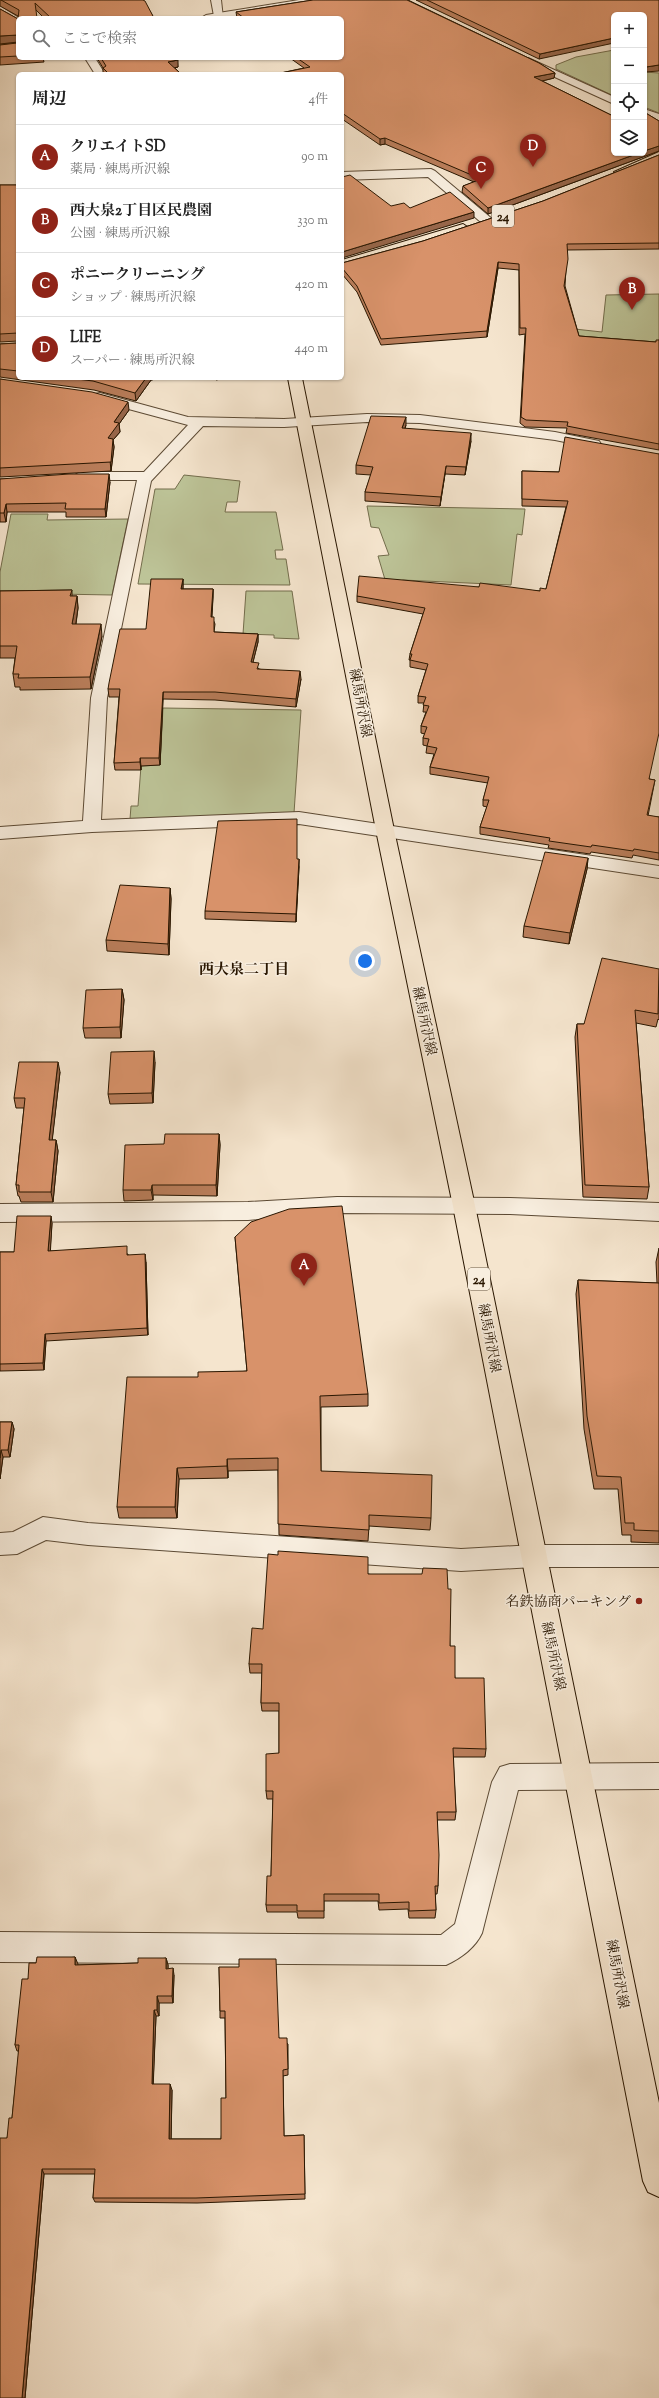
<!DOCTYPE html>
<html lang="ja">
<meta charset="utf-8">
<style>
:root{--surface:#fff;--page:#f6f6f6;--text:#222;--muted:#767676;--line:#e0e0e0;--accent:#8f2418}
body{margin:0;font-family:"Sorts Mill Goudy","Noto Serif JP",serif;background:var(--page);color:var(--text)}
.controls{position:absolute;right:12px;top:12px;display:grid;overflow:hidden;border-radius:6px;box-shadow:0 1px 3px #0004}
.controls button{width:36px;height:36px;display:grid;place-items:center;padding:0;border:0;border-bottom:1px solid var(--line);background:var(--surface);color:var(--text);font:20px sans-serif}
.you{position:absolute;left:365px;top:961px;width:14px;height:14px;margin:-10px;border:3px solid #fff;border-radius:50%;background:#1a73e8;box-shadow:0 0 0 6px #1a73e833}
.badge{display:grid;place-items:center;width:26px;height:26px;border-radius:50%;background:var(--accent);color:#fff;font-size:13px;font-weight:700}
.pin{position:absolute;translate:-50% -33px;filter:drop-shadow(0 1px 2px #0008)}
.pin::after{content:'';position:absolute;top:21px;width:14px;height:12px;background:inherit;clip-path:polygon(0 0,100% 0,50% 100%)}
.list{margin:0;padding:0;list-style:none}
h2{display:flex;justify-content:space-between;align-items:center;height:52px;margin:0;padding:0 16px;font-size:17px}
h2 small{font-size:13px;font-weight:400;color:var(--muted)}
.list li{display:grid;grid-template-columns:26px 1fr auto;gap:12px;align-items:center;box-sizing:border-box;height:64px;padding:0 16px;border-top:1px solid var(--line)}
.list b{display:block;font-size:15px;white-space:nowrap}
.list p{margin:0;font-size:13px;white-space:nowrap;color:var(--muted)}
.list em{font-size:13px;font-style:normal;color:var(--muted)}
.icon{flex:none;width:22px;height:22px;fill:none;stroke:currentColor;stroke-width:2;stroke-linecap:round;stroke-linejoin:round}
.map{position:relative;flex:none;width:659px;height:2398px;overflow:hidden}
.search{position:absolute;background:var(--surface);box-shadow:0 1px 3px #0004;left:16px;top:16px;width:328px;height:44px;display:flex;align-items:center;gap:10px;box-sizing:border-box;padding:0 14px;border-radius:6px;color:var(--muted);font-size:15px}
.panel{position:absolute;background:var(--surface);box-shadow:0 1px 3px #0004;left:16px;top:72px;width:328px;height:308px;border-radius:6px}
.map>svg:first-child{display:block}
.green{fill:#bdc498;stroke:#736d4c}
.lines{fill:none;stroke-linecap:round;stroke-linejoin:round}
.minor-casing{stroke:#5c4a34;stroke-width:2}
.tertiary-casing{stroke:#5c4a34;stroke-width:2}
.primary-casing{stroke:#291600;stroke-width:2}
.minor{fill:#f8eedf;fill-rule:evenodd}
.tertiary{fill:#f8eedf;fill-rule:evenodd}
.primary{fill:#f5e5ce;fill-rule:evenodd}
.wall{fill:#ba7e5b;stroke:#291600}
.shaded-wall{fill:#97664a;stroke:#291600}
.building{fill:#d8926a;stroke:#291600}
.poi-dot{fill:#8f2418;stroke:#f8eedf;stroke-width:1.5}
.labels{text-anchor:middle;stroke-width:3;stroke-linejoin:round;paint-order:stroke}
.shield{fill:#f8eedf;stroke:#675743;stroke-width:1}
.shield-label{font-size:13px;font-weight:bold;fill:#291600}
.street-label{font-size:14px;fill:#291600;stroke:#f8eedf}
.poi-label{font-size:14px;fill:#291600;stroke:#f8eedf;text-anchor:end}
.neighbourhood-label{font-size:15px;font-weight:bold;fill:#291600;stroke:#f8eedf}
</style>
<div class="map">
<svg width="659" height="2398" viewBox="0 0 659 2398">
<rect width="100%" height="100%" fill="#f5e5ce"/>
<filter id="stains"><feTurbulence type="fractalNoise" baseFrequency=".005" numOctaves="4"/><feColorMatrix values="0 0 0 0 .2 0 0 0 0 .09 0 0 0 0 .02 0 0 0 .5 -.17"/></filter>
<radialGradient id="worn" r=".72"><stop offset=".6" stop-color="#630" stop-opacity="0"/><stop offset="1" stop-color="#630" stop-opacity=".3"/></radialGradient>
<g class="green">
<path d="M 614,50 L 614,96 L 556,69 L 556,65 L 576,57 Z"/>
<path d="M 644,72 L 659,73 L 659,113 L 644,107 Z"/>
<path d="M 659,294 L 659,346 L 537,334 L 538,325 L 602,332 L 606,295 Z"/>
<path d="M 184,475 L 240,481 L 237,502 L 227,502 L 225,512 L 276,512 L 283,550 L 275,550 L 276,559 L 286,559 L 290,585 L 138,584 L 155,489 L 175,489 Z"/>
<path d="M 367,506 L 525,509 L 522,535 L 517,534 L 511,585 L 403,580 L 394,584 L 386,583 L 378,556 L 389,555 L 379,528 L 371,527 Z"/>
<path d="M 11,514 L 48,514 L 47,520 L 128,519 L 112,595 L 0,593 L 0,572 Z"/>
<path d="M 246,591 L 292,591 L 299,639 L 274,638 L 274,635 L 243,634 Z"/>
<path d="M 163,708 L 301,710 L 294,813 L 130,819 L 131,806 L 138,806 L 141,766 L 160,765 Z"/>
</g>
<g class="lines">
<g class="minor-casing">
<g id="minor">
<path d="M 299,0 L 322,0 L 317,3 L 225,18 L 201,18 L 206,15 Z"/>
<path d="M 0,6 L 19,18 L 18,25 L 0,14 Z"/>
<path d="M 85,58 L 95,58 L 105,74 L 95,74 Z"/>
<path d="M 528,58 L 614,97 L 614,104 L 524,63 L 523,61 Z"/>
<path d="M 644,109 L 659,114 L 659,121 L 644,116 Z"/>
<path d="M 431,169 L 435,171 L 491,218 L 493,221 L 491,224 L 483,224 L 428,177 L 342,180 L 342,172 Z"/>
<path d="M 100,393 L 188,417 L 284,419 L 367,414 L 420,415 L 555,432 L 599,441 L 601,444 L 594,448 L 555,440 L 420,423 L 367,422 L 284,427 L 203,426 L 151,481 L 107,698 L 101,820 L 299,812 L 659,866 L 659,878 L 299,824 L 92,832 L 0,839 L 0,827 L 83,821 L 91,698 L 137,480 L 80,480 L 73,476 L 80,472 L 144,472 L 188,425 L 95,400 L 93,397 L 95,394 Z"/>
<path d="M 337,1197 L 510,1198 L 659,1203 L 659,1221 L 510,1214 L 337,1213 L 248,1220 L 0,1222 L 0,1204 L 248,1202 Z"/>
<path d="M 43,1517 L 88,1523 L 461,1549 L 534,1545 L 659,1545 L 659,1567 L 534,1567 L 461,1571 L 88,1545 L 46,1540 L 17,1554 L 0,1555 L 0,1533 L 13,1532 Z"/>
<path d="M 659,1763 L 659,1789 L 518,1790 L 482,1933 C 475,1948 461,1958 446,1965 L 0,1962 L 0,1932 L 441,1935 L 455,1924 L 492,1782 L 500,1767 L 510,1764 Z"/>
</g>
</g>
<g class="tertiary-casing">
<path id="tertiary" d="M 211,0 L 221,0 L 223,18 L 214,16 Z"/>
</g>
<g class="primary-casing">
<g id="primary">
<path d="M 659,152 L 659,159 L 624,174 L 616,174 L 614,172 Z"/>
<path d="M 463,224 L 469,228 L 467,231 L 342,268 L 342,260 Z"/>
<path d="M 288,378 L 302,378 L 394,830 L 475,1206 L 659,2103 L 659,2197 L 648,2192 L 643,2181 L 453,1206 L 376,830 Z"/>
</g>
</g>
<use href="#minor" class="minor"/>
<use href="#tertiary" class="tertiary"/>
<use href="#primary" class="primary"/>
</g>
<g class="wall">
<path d="M 0,0 L 143,0 L 154,18 L 44,18 L 36,10 L 18,16 L 0,6 Z"/>
<path d="M 313,0 L 408,0 L 539,63 L 555,73 L 554,78 L 542,81 L 611,115 L 614,114 L 614,153 L 644,153 L 644,112 L 659,121 L 659,151 L 488,214 L 462,192 L 463,186 L 474,182 L 385,144 L 380,145 L 342,119 L 342,74 L 276,74 L 304,68 L 290,58 L 342,58 L 342,18 L 237,18 L 236,12 Z"/>
<path d="M 416,0 L 659,0 L 645,72 L 644,71 L 644,15 L 539,59 Z"/>
<path d="M 0,9 L 18,19 L 18,58 L 43,58 L 44,62 L 0,65 L 0,45 L 17,43 L 17,42 L 0,44 Z"/>
<path d="M 97,58 L 177,58 L 178,67 L 175,68 L 181,74 L 103,74 L 103,68 Z"/>
<path d="M 659,155 L 659,249 L 567,250 L 565,286 L 579,336 L 656,342 L 659,340 L 659,450 L 566,433 L 567,428 L 525,427 L 520,423 L 525,334 L 519,335 L 519,270 L 498,268 L 487,337 L 381,345 L 357,292 L 342,274 L 342,263 L 423,241 L 543,201 Z"/>
<path d="M 0,185 L 18,185 L 18,341 L 0,342 Z"/>
<path d="M 18,343 L 18,378 L 161,378 L 151,380 L 136,401 L 94,390 L 0,377 L 0,344 Z"/>
<path d="M 0,379 L 129,410 L 119,424 L 120,432 L 113,440 L 114,447 L 111,471 L 0,477 Z"/>
<path d="M 406,425 L 405,429 L 471,441 L 465,475 L 445,474 L 440,506 L 365,501 L 365,492 L 371,475 L 356,474 L 356,465 Z"/>
<path d="M 659,454 L 649,779 L 655,780 L 648,816 L 659,817 L 659,860 L 633,855 L 632,858 L 591,852 L 590,854 L 548,848 L 549,845 L 480,834 L 480,827 L 487,807 L 483,806 L 483,800 L 488,783 L 430,774 L 430,767 L 434,754 L 426,753 L 427,746 L 423,745 L 423,738 L 425,734 L 421,733 L 421,726 L 426,712 L 423,712 L 424,703 L 418,703 L 418,696 L 426,670 L 410,667 L 410,660 L 409,660 L 410,654 L 423,614 L 357,602 L 357,596 L 479,587 L 540,591 L 546,589 L 566,507 L 522,506 L 522,471 L 559,472 Z"/>
<path d="M 0,479 L 110,482 L 106,517 L 66,517 L 66,512 L 7,512 L 6,522 L 0,522 Z"/>
<path d="M 183,579 L 183,589 L 213,589 L 213,597 L 212,617 L 215,624 L 214,632 L 258,634 L 258,642 L 253,662 L 259,669 L 301,679 L 296,707 L 215,700 L 163,699 L 160,765 L 141,766 L 141,770 L 115,770 L 114,763 L 119,697 L 109,697 L 108,689 L 146,629 Z"/>
<path d="M 72,590 L 72,596 L 77,596 L 78,608 L 76,624 L 102,636 L 91,689 L 20,690 L 20,687 L 15,687 L 13,674 L 15,658 L 0,658 L 0,591 Z"/>
<path d="M 588,858 L 587,869 L 569,944 L 523,937 L 524,926 Z"/>
<path d="M 297,859 L 299,867 L 296,922 L 205,919 L 205,911 Z"/>
<path d="M 170,888 L 171,899 L 169,955 L 107,951 L 106,940 Z"/>
<path d="M 659,969 L 659,1020 L 658,1019 L 656,1027 L 636,1023 L 649,1187 L 647,1199 L 583,1197 L 575,1037 L 577,1024 L 584,1024 Z"/>
<path d="M 122,989 L 124,1000 L 121,1038 L 85,1038 L 83,1028 Z"/>
<path d="M 155,1062 L 153,1103 L 110,1104 L 108,1094 Z"/>
<path d="M 60,1072 L 52,1140 L 56,1140 L 58,1151 L 53,1202 L 21,1202 L 19,1196 L 18,1196 L 16,1185 L 24,1108 L 16,1108 L 14,1098 Z"/>
<path d="M 219,1134 L 220,1145 L 217,1196 L 153,1195 L 153,1200 L 124,1201 L 123,1190 L 164,1144 Z"/>
<path d="M 52,1223 L 50,1251 L 128,1254 L 128,1255 L 146,1262 L 148,1335 L 46,1341 L 44,1370 L 0,1371 L 0,1252 L 14,1252 Z"/>
<path d="M 235,1237 L 368,1394 L 368,1406 L 321,1407 L 321,1471 L 431,1518 L 430,1530 L 369,1526 L 368,1541 L 279,1535 L 278,1470 L 228,1471 L 228,1478 L 179,1479 L 177,1518 L 119,1518 L 117,1507 L 198,1377 L 247,1371 Z"/>
<path d="M 659,1248 L 659,1543 L 631,1542 L 631,1535 L 622,1535 L 618,1489 L 594,1489 L 584,1429 L 576,1294 L 578,1280 L 657,1283 L 656,1262 Z"/>
<path d="M 0,1422 L 12,1422 L 14,1429 L 10,1457 L 3,1457 L 0,1479 Z"/>
<path d="M 368,1574 L 448,1589 L 450,1646 L 455,1678 L 486,1749 L 485,1757 L 453,1757 L 456,1812 L 455,1820 L 437,1820 L 438,1886 L 437,1894 L 435,1894 L 436,1910 L 435,1918 L 409,1918 L 408,1909 L 379,1910 L 378,1901 L 324,1901 L 324,1918 L 298,1918 L 297,1912 L 267,1912 L 266,1905 L 271,1876 L 273,1799 L 267,1799 L 266,1791 L 279,1753 L 279,1711 L 262,1711 L 261,1703 L 262,1673 L 250,1673 L 249,1664 L 263,1629 Z"/>
<path d="M 75,1957 L 77,1965 L 138,1963 L 166,1958 L 168,1965 L 168,1969 L 174,1975 L 173,2003 L 159,2003 L 159,2016 L 156,2016 L 153,2084 L 172,2090 L 171,2139 L 221,2139 L 226,2098 L 225,2018 L 220,2018 L 220,2011 L 219,1967 L 279,2038 L 288,2044 L 288,2075 L 283,2076 L 284,2136 L 304,2135 L 305,2199 L 197,2203 L 95,2202 L 93,2198 L 95,2174 L 44,2174 L 25,2398 L 0,2398 L 7,2138 L 12,2118 L 19,2051 L 17,2051 L 15,2045 L 28,1979 L 36,1963 Z"/>
</g>
<g class="shaded-wall">
<path d="M 18,35 L 18,42 L 0,44 L 0,36 Z"/>
<path d="M 614,38 L 614,43 L 539,59 L 540,54 Z"/>
<path d="M 178,60 L 178,67 L 169,69 L 168,62 Z"/>
<path d="M 659,65 L 659,71 L 645,72 L 646,67 Z"/>
<path d="M 555,73 L 554,78 L 534,83 L 534,77 Z"/>
<path d="M 385,138 L 385,144 L 380,145 L 380,139 Z"/>
<path d="M 659,146 L 659,151 L 488,214 L 488,208 L 639,153 L 644,153 L 644,151 Z"/>
<path d="M 474,212 L 474,218 L 342,258 L 342,252 Z"/>
<path d="M 498,262 L 498,268 L 487,337 L 487,331 Z"/>
<path d="M 146,378 L 161,378 L 151,380 L 136,401 L 135,393 Z"/>
<path d="M 216,378 L 226,378 L 216,380 Z"/>
<path d="M 128,402 L 129,410 L 119,424 L 120,432 L 113,440 L 114,447 L 111,471 L 108,438 L 114,422 Z"/>
<path d="M 406,417 L 406,425 L 402,437 L 402,428 Z"/>
<path d="M 471,433 L 471,441 L 465,475 L 466,467 Z"/>
<path d="M 446,466 L 445,474 L 440,506 L 441,497 Z"/>
<path d="M 109,474 L 110,482 L 106,517 L 105,509 Z"/>
<path d="M 6,504 L 7,512 L 6,522 L 4,513 Z"/>
<path d="M 183,579 L 183,587 L 182,597 L 181,589 Z"/>
<path d="M 213,589 L 213,597 L 211,624 L 211,617 Z"/>
<path d="M 77,596 L 78,608 L 74,636 L 72,624 Z"/>
<path d="M 101,624 L 102,636 L 91,689 L 90,677 Z"/>
<path d="M 258,634 L 258,642 L 251,670 L 251,662 Z"/>
<path d="M 300,671 L 301,679 L 296,707 L 296,699 Z"/>
<path d="M 163,692 L 163,699 L 160,765 L 159,758 Z"/>
<path d="M 140,758 L 141,766 L 141,770 L 140,762 Z"/>
<path d="M 588,858 L 587,869 L 569,944 L 570,933 Z"/>
<path d="M 299,859 L 299,867 L 296,922 L 296,914 Z"/>
<path d="M 170,888 L 171,899 L 169,955 L 168,944 Z"/>
<path d="M 122,989 L 124,1000 L 121,1038 L 120,1027 Z"/>
<path d="M 154,1051 L 155,1062 L 153,1103 L 152,1093 Z"/>
<path d="M 58,1062 L 60,1072 L 51,1151 L 49,1140 Z"/>
<path d="M 219,1134 L 220,1145 L 217,1196 L 216,1185 Z"/>
<path d="M 56,1140 L 58,1151 L 53,1202 L 51,1192 Z"/>
<path d="M 152,1185 L 153,1195 L 153,1200 L 151,1190 Z"/>
<path d="M 51,1216 L 52,1223 L 50,1258 L 48,1251 Z"/>
<path d="M 145,1254 L 146,1262 L 148,1335 L 147,1328 Z"/>
<path d="M 45,1334 L 46,1341 L 44,1370 L 43,1363 Z"/>
<path d="M 12,1422 L 14,1429 L 10,1457 L 8,1450 Z"/>
<path d="M 1,1450 L 3,1457 L 0,1479 L 0,1458 Z"/>
<path d="M 227,1459 L 228,1471 L 228,1478 L 227,1466 Z"/>
<path d="M 177,1468 L 179,1479 L 177,1518 L 175,1507 Z"/>
<path d="M 75,1957 L 78,1964 L 77,1972 L 75,1965 Z"/>
<path d="M 166,1958 L 168,1965 L 168,1975 L 166,1969 Z"/>
<path d="M 173,1968 L 174,1975 L 173,2003 L 172,1996 Z"/>
<path d="M 157,1996 L 159,2003 L 159,2016 L 157,2010 Z"/>
<path d="M 154,2010 L 156,2016 L 153,2090 L 152,2084 Z"/>
<path d="M 170,2084 L 172,2090 L 171,2144 L 169,2139 Z"/>
<path d="M 42,2169 L 44,2174 L 25,2398 L 22,2398 Z"/>
</g>
<g class="building">
<path d="M 1,0 L 143,0 L 145,1 L 154,18 L 51,18 L 35,3 L 37,18 L 18,18 L 19,10 Z"/>
<path d="M 313,0 L 407,0 L 539,63 L 555,73 L 534,77 L 611,115 L 614,114 L 614,153 L 639,153 L 488,208 L 463,186 L 481,179 L 385,138 L 380,139 L 342,113 L 342,74 L 276,74 L 310,67 L 297,58 L 342,58 L 342,18 L 244,18 L 236,12 Z"/>
<path d="M 427,0 L 659,0 L 659,65 L 646,67 L 644,65 L 644,15 L 614,15 L 614,38 L 540,54 Z"/>
<path d="M 0,9 L 18,19 L 18,35 L 0,36 Z"/>
<path d="M 18,37 L 18,56 L 0,57 L 0,45 L 17,43 Z"/>
<path d="M 101,58 L 177,58 L 178,60 L 168,62 L 181,74 L 109,74 L 103,68 L 106,66 Z"/>
<path d="M 644,112 L 659,121 L 659,146 L 644,151 Z"/>
<path d="M 659,155 L 659,243 L 567,244 L 568,259 L 564,286 L 579,336 L 656,342 L 656,340 L 659,340 L 659,444 L 567,426 L 568,422 L 526,420 L 521,417 L 526,328 L 520,328 L 519,264 L 498,262 L 487,331 L 381,339 L 357,286 L 342,268 L 342,263 L 423,241 L 543,201 Z"/>
<path d="M 350,175 L 391,206 L 404,203 L 410,208 L 450,192 L 474,212 L 342,252 L 342,177 Z"/>
<path d="M 0,185 L 18,185 L 18,337 L 18,333 L 0,334 Z"/>
<path d="M 18,343 L 18,371 L 0,369 L 0,344 Z"/>
<path d="M 69,378 L 146,378 L 135,393 L 93,381 Z"/>
<path d="M 0,379 L 92,392 L 128,402 L 114,422 L 119,423 L 108,438 L 113,439 L 111,462 L 0,468 Z"/>
<path d="M 371,416 L 406,417 L 402,428 L 471,433 L 466,467 L 446,466 L 441,497 L 365,492 L 373,467 L 356,465 Z"/>
<path d="M 565,437 L 659,454 L 659,733 L 649,779 L 655,780 L 647,815 L 659,817 L 659,853 L 634,849 L 633,851 L 592,845 L 591,847 L 549,841 L 550,838 L 480,827 L 489,800 L 483,800 L 489,777 L 430,767 L 437,748 L 427,746 L 429,739 L 423,738 L 427,727 L 421,726 L 429,706 L 423,705 L 426,697 L 418,696 L 428,664 L 410,660 L 412,654 L 410,654 L 425,608 L 357,596 L 359,576 L 479,587 L 480,583 L 540,591 L 540,588 L 546,589 L 568,501 L 522,499 L 522,471 L 559,472 Z"/>
<path d="M 69,474 L 109,474 L 105,509 L 65,509 L 66,503 L 6,504 L 4,513 L 0,513 L 0,479 Z"/>
<path d="M 151,579 L 183,579 L 181,589 L 213,589 L 211,617 L 214,617 L 214,632 L 258,634 L 251,662 L 259,663 L 257,669 L 300,671 L 296,699 L 215,692 L 163,692 L 159,758 L 140,758 L 140,762 L 114,763 L 120,689 L 108,689 L 109,683 L 120,629 L 146,629 Z"/>
<path d="M 72,590 L 70,596 L 77,596 L 72,624 L 101,624 L 90,677 L 18,678 L 19,674 L 13,674 L 17,646 L 0,646 L 0,591 Z"/>
<path d="M 297,819 L 297,859 L 299,859 L 296,914 L 205,911 L 218,821 Z"/>
<path d="M 545,852 L 588,858 L 570,933 L 524,926 Z"/>
<path d="M 120,885 L 170,888 L 168,944 L 106,940 Z"/>
<path d="M 602,958 L 659,969 L 658,1014 L 635,1010 L 649,1187 L 585,1185 L 577,1024 L 584,1024 Z"/>
<path d="M 122,989 L 120,1027 L 83,1028 L 86,990 Z"/>
<path d="M 154,1051 L 152,1093 L 108,1094 L 111,1052 Z"/>
<path d="M 19,1062 L 58,1062 L 49,1140 L 56,1140 L 51,1192 L 19,1192 L 19,1185 L 16,1185 L 25,1098 L 14,1098 Z"/>
<path d="M 165,1134 L 219,1134 L 216,1185 L 152,1185 L 151,1190 L 123,1190 L 125,1145 L 164,1144 Z"/>
<path d="M 342,1206 L 368,1394 L 320,1396 L 321,1471 L 432,1475 L 431,1518 L 369,1515 L 369,1530 L 278,1524 L 278,1458 L 227,1459 L 227,1466 L 177,1468 L 175,1507 L 117,1507 L 127,1377 L 198,1377 L 198,1372 L 247,1371 L 235,1237 L 251,1222 L 289,1209 Z"/>
<path d="M 17,1216 L 51,1216 L 48,1251 L 127,1246 L 127,1255 L 145,1254 L 147,1328 L 45,1334 L 43,1363 L 0,1364 L 0,1252 L 14,1252 Z"/>
<path d="M 578,1280 L 659,1283 L 659,1531 L 634,1530 L 634,1523 L 625,1523 L 621,1477 L 597,1476 L 587,1416 Z"/>
<path d="M 0,1422 L 12,1422 L 8,1450 L 1,1450 L 0,1458 Z"/>
<path d="M 278,1551 L 368,1557 L 368,1574 L 422,1574 L 423,1568 L 447,1569 L 448,1589 L 451,1589 L 450,1646 L 455,1646 L 455,1678 L 484,1678 L 486,1749 L 453,1748 L 456,1812 L 437,1812 L 439,1855 L 438,1886 L 435,1886 L 436,1910 L 409,1911 L 409,1902 L 379,1903 L 379,1894 L 324,1894 L 324,1911 L 297,1911 L 297,1905 L 266,1905 L 267,1876 L 271,1876 L 273,1791 L 266,1791 L 266,1754 L 279,1753 L 279,1703 L 261,1703 L 262,1664 L 249,1664 L 252,1628 L 263,1629 L 268,1554 L 278,1555 Z"/>
<path d="M 37,1957 L 75,1957 L 75,1965 L 138,1963 L 138,1958 L 166,1958 L 166,1969 L 173,1968 L 172,1996 L 157,1996 L 157,2010 L 154,2010 L 152,2084 L 170,2084 L 169,2139 L 221,2139 L 221,2098 L 226,2098 L 225,2011 L 220,2011 L 219,1967 L 239,1967 L 239,1959 L 276,1959 L 279,2038 L 287,2038 L 288,2069 L 283,2070 L 284,2136 L 304,2135 L 305,2194 L 196,2198 L 93,2198 L 95,2169 L 42,2169 L 22,2398 L 0,2398 L 0,2138 L 7,2138 L 9,2118 L 12,2118 L 19,2045 L 15,2045 L 22,1979 L 28,1979 L 29,1963 L 36,1963 Z"/>
</g>
<circle class="poi-dot" cx="639" cy="1601" r="4"/>
<g class="labels">
<g class="shield">
<rect x="492" y="205" width="22" height="22" rx="3"/>
<rect x="468" y="1268" width="22" height="22" rx="3"/>
</g>
<g class="shield-label">
<text x="503" y="221">24</text>
<text x="479" y="1284">24</text>
</g>
<g class="street-label">
<text transform="translate(361 703) rotate(79)" y="5">練馬所沢線</text>
<text transform="translate(425 1021) rotate(78)" y="5">練馬所沢線</text>
<text transform="translate(490 1338) rotate(79)" y="5">練馬所沢線</text>
<text transform="translate(554 1656) rotate(78)" y="5">練馬所沢線</text>
<text transform="translate(618 1974) rotate(79)" y="5">練馬所沢線</text>
</g>
<g class="poi-label">
<text x="631" y="1606">名鉄協商パーキング</text>
</g>
<g class="neighbourhood-label">
<text x="244" y="974">西大泉二丁目</text>
</g>
</g>
<rect width="100%" height="100%" filter="url(#stains)"/>
<rect width="100%" height="100%" fill="url(#worn)"/>
</svg>
<div class="controls">
<button>+</button>
<button>−</button>
<button><svg class="icon" aria-label="locate" viewBox="0 0 24 24"><circle cx="12" cy="12" r="6"/><path d="M12 2v4M12 18v4M2 12h4M18 12h4"/></svg></button>
<button><svg class="icon" aria-label="layers" viewBox="0 0 24 24"><path d="M12 4l9 5-9 5-9-5zM3 14l9 5 9-5"/></svg></button>
</div>
<div class="you"></div>
<div class="pin badge" style="left:304px;top:1286px">A</div>
<div class="pin badge" style="left:632px;top:310px">B</div>
<div class="pin badge" style="left:481px;top:189px">C</div>
<div class="pin badge" style="left:533px;top:167px">D</div>
<div class="search"><svg class="icon" aria-label="search" viewBox="0 0 24 24"><circle cx="10" cy="10" r="6"/><path d="M15 15l6 6"/></svg>ここで検索</div>
<section class="panel">
<h2>周辺<small>4件</small></h2>
<ul class="list">
<li><span class="badge">A</span><div><b>クリエイトSD</b><p>薬局 · 練馬所沢線</p></div><em>90 m</em></li>
<li><span class="badge">B</span><div><b>西大泉2丁目区民農園</b><p>公園 · 練馬所沢線</p></div><em>330 m</em></li>
<li><span class="badge">C</span><div><b>ポニークリーニング</b><p>ショップ · 練馬所沢線</p></div><em>420 m</em></li>
<li><span class="badge">D</span><div><b>LIFE</b><p>スーパー · 練馬所沢線</p></div><em>440 m</em></li>
</ul>
</section>
</div>
